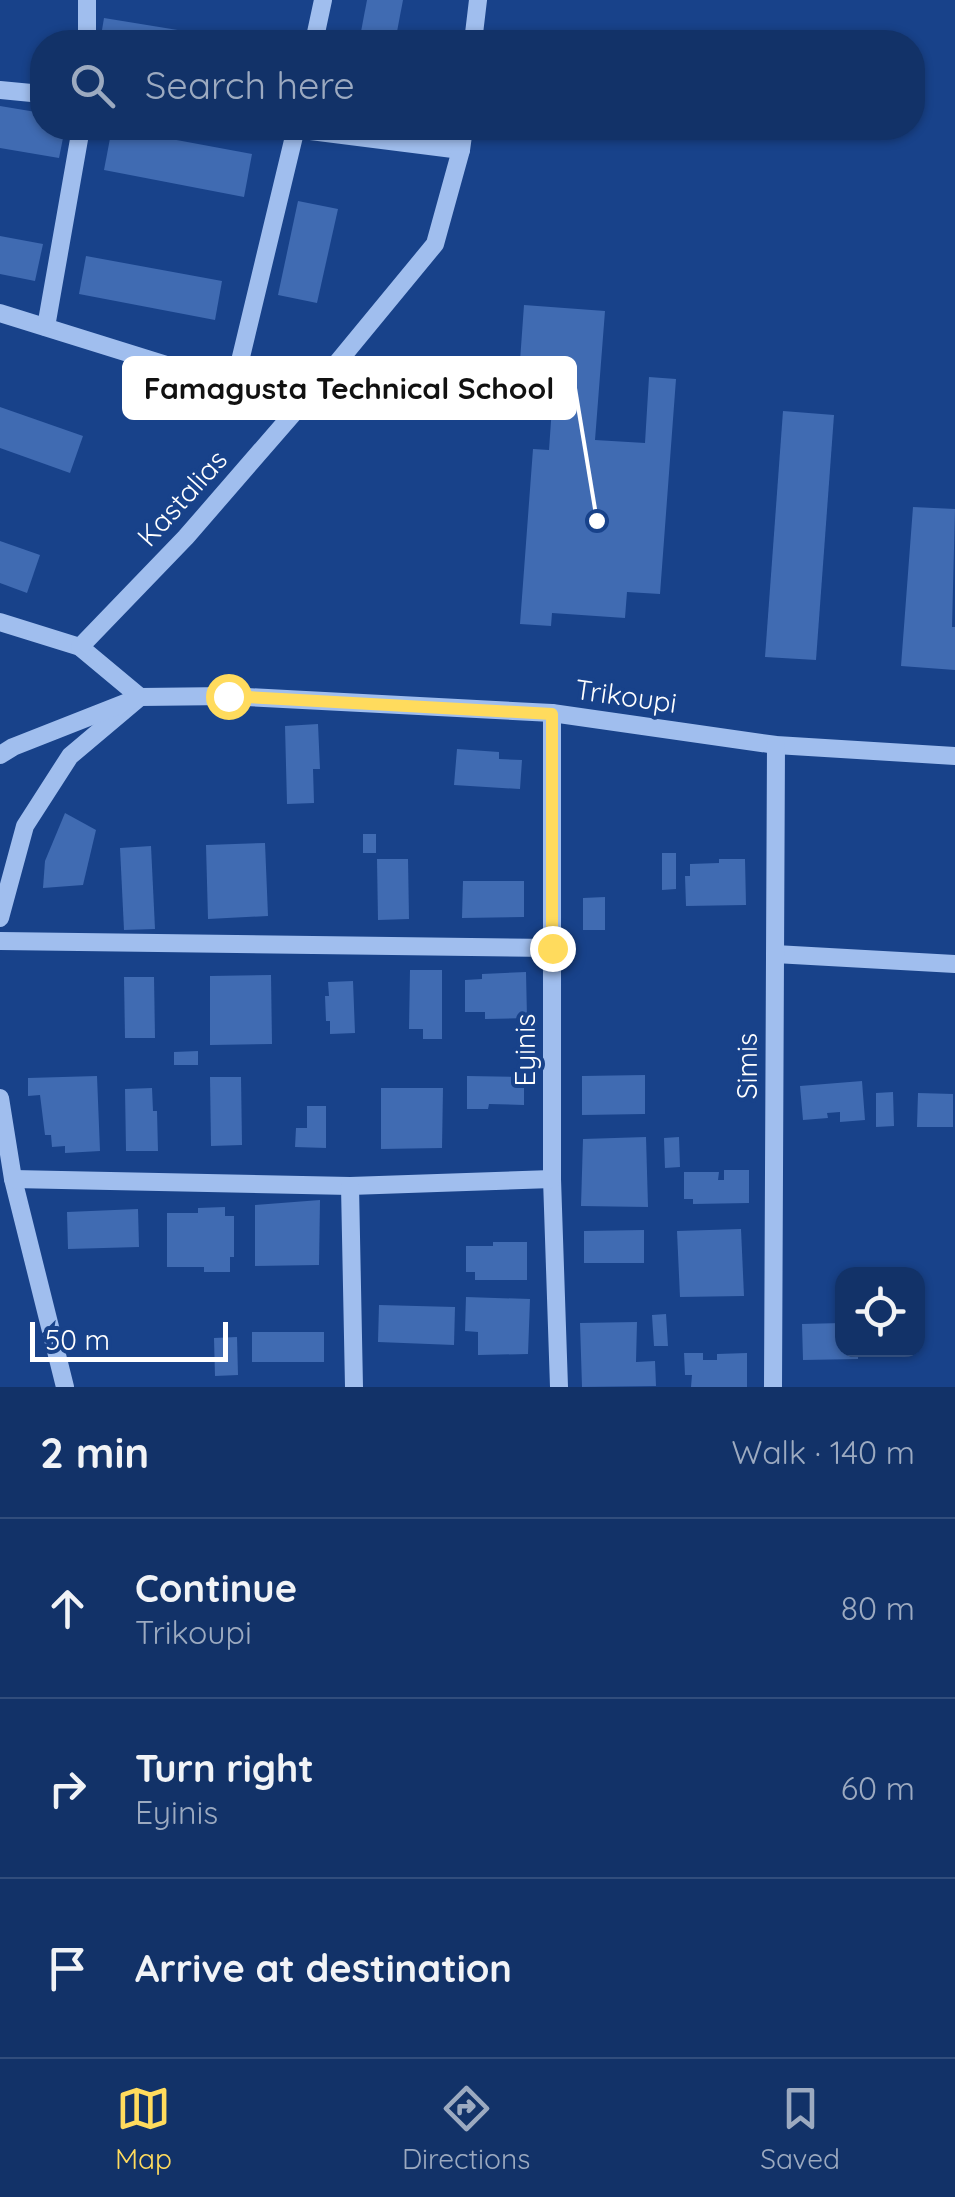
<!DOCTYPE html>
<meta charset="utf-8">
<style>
:root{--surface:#123268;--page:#1f3e71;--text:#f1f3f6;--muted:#9caac0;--line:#314d7c;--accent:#ffdb5d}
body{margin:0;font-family:Quicksand,sans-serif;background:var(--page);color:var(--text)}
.controls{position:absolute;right:30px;bottom:30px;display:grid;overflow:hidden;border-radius:20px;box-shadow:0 2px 8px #0004}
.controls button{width:90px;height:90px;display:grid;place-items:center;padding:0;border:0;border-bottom:2px solid var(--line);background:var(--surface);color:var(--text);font:50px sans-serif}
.scale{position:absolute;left:30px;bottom:25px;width:198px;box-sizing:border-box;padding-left:10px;border:5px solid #fff;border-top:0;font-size:28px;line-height:35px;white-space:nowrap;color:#fff;-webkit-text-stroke:8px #18428a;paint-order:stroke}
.stop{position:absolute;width:30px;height:30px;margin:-22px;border:8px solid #ffdb5d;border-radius:50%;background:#fff}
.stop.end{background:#ffdb5d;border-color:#fff;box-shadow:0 2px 10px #0008}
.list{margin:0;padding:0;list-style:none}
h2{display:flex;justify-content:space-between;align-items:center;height:130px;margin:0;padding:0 40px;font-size:42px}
h2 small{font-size:32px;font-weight:400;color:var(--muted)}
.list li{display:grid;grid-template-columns:65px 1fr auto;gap:30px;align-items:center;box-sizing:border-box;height:180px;padding:0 40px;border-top:2px solid var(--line)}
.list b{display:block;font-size:38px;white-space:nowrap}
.list p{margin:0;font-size:32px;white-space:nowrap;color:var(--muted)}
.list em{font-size:32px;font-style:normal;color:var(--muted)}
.icon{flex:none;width:55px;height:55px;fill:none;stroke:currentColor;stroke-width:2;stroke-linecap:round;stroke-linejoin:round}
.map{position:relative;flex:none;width:955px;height:1387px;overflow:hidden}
.search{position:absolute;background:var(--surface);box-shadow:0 2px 8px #0004;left:30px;right:30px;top:30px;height:110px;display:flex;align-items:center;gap:25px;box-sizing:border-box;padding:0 35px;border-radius:40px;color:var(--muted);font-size:38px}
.sheet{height:670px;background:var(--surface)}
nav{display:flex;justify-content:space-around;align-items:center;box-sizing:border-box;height:140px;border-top:2px solid var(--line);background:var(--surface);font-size:28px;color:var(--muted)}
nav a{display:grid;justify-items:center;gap:5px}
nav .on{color:var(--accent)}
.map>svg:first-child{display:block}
.building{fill:#406bb2}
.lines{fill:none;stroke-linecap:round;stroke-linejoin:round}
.minor{stroke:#a0beee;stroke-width:18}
.route{stroke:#ffdb5d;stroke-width:12}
.labels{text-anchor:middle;stroke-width:8;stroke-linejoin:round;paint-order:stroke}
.street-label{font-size:28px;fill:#fff;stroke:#18428a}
.leader{fill:none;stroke:#fff;stroke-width:4}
.callout-dot{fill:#fff;stroke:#18428a;stroke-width:4}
.callout{fill:#fff;stroke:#fff;stroke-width:4}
.callout-label{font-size:30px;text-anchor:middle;font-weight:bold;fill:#111}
</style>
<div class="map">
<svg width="955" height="1387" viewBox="0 0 955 1387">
<rect width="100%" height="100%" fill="#18428a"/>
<g class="building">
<path d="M 367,0 L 403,0 L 395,42 L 359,42 Z"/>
<path d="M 104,18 L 239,40 L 238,42 L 100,42 Z"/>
<path d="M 0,106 L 42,113 L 42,128 L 65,128 L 59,158 L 0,148 Z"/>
<path d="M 112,128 L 252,154 L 244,197 L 104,170 Z"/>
<path d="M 298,201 L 338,209 L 317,303 L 278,295 Z"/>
<path d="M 0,236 L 43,244 L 35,281 L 0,274 Z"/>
<path d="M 86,256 L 222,281 L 215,320 L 79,294 Z"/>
<path d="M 524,305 L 605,311 L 595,440 L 645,443 L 649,377 L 676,379 L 660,594 L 627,592 L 625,618 L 552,613 L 551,626 L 520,624 L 533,449 L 549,450 L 554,378 L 519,375 Z"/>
<path d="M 0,407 L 83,436 L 70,473 L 0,448 Z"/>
<path d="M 783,411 L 834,415 L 816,660 L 765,657 Z"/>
<path d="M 913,507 L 955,509 L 952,627 L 955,627 L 955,670 L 901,666 Z"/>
<path d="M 0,541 L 40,555 L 27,593 L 0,583 Z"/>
<path d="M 318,724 L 320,769 L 313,769 L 314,803 L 287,804 L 285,726 Z"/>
<path d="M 457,749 L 499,752 L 499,759 L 522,760 L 520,789 L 454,785 Z"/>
<path d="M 65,813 L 96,830 L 83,885 L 43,888 L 45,861 Z"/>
<rect x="363" y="834" width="13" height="19"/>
<path d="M 265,843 L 268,916 L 208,919 L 206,845 Z"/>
<path d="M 151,846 L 155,929 L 124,930 L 120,848 Z"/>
<path d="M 662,853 L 676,853 L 676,889 L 662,890 Z"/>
<path d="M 377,859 L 408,859 L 409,919 L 378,920 Z"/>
<path d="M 719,859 L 745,859 L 746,905 L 686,906 L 685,876 L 690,876 L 690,864 L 719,863 Z"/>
<path d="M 463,881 L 524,881 L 524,917 L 462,918 Z"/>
<path d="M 605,897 L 605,930 L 583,930 L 583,898 Z"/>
<path d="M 410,970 L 442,970 L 442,1039 L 423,1039 L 423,1029 L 409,1029 Z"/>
<path d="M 526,972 L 527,1018 L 485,1019 L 485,1012 L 465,1012 L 465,980 L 482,979 L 482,974 Z"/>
<path d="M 271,975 L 272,1044 L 210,1045 L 210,976 Z"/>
<path d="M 124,977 L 154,977 L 155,1038 L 125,1038 Z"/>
<path d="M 353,981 L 355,1033 L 330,1034 L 330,1021 L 326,1021 L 325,996 L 329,996 L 328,982 Z"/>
<path d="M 198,1051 L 198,1065 L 174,1065 L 174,1052 Z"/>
<path d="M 645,1075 L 645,1114 L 582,1115 L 582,1076 Z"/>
<path d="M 97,1076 L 100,1151 L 65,1153 L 65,1146 L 52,1147 L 51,1135 L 45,1135 L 40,1095 L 28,1096 L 28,1078 Z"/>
<path d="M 467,1076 L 524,1077 L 524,1105 L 489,1104 L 488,1109 L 467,1109 Z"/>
<path d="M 210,1077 L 241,1077 L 242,1145 L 211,1146 Z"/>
<path d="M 862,1081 L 865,1120 L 840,1122 L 840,1112 L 827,1113 L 828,1118 L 803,1120 L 800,1086 Z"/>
<path d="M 152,1088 L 153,1111 L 157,1111 L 158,1151 L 126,1151 L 125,1089 Z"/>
<path d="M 381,1088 L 443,1088 L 442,1148 L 381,1149 Z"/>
<path d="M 893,1092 L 894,1126 L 876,1127 L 876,1093 Z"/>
<path d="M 918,1093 L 953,1094 L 953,1127 L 917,1127 Z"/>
<path d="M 307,1106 L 326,1106 L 326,1148 L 295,1147 L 296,1128 L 307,1128 Z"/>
<path d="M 646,1137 L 648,1207 L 581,1206 L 583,1139 Z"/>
<path d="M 679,1137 L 680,1167 L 665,1168 L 664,1138 Z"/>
<path d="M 724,1170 L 749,1170 L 749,1203 L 693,1204 L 693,1199 L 684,1199 L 684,1172 L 719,1172 L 718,1180 L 724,1180 Z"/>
<path d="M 320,1200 L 319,1265 L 255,1266 L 255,1205 Z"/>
<path d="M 225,1207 L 225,1216 L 234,1216 L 234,1257 L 230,1257 L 230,1272 L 204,1272 L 204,1267 L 167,1267 L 167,1213 L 198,1213 L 198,1208 Z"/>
<path d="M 138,1209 L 139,1247 L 68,1249 L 67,1212 Z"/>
<path d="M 741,1229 L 744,1296 L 680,1297 L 677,1231 Z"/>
<path d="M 644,1230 L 644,1263 L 584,1263 L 584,1231 Z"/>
<path d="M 493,1242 L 527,1242 L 527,1280 L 475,1280 L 475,1272 L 466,1272 L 466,1246 L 493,1246 Z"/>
<path d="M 466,1297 L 530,1299 L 528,1354 L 478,1355 L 478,1332 L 465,1331 Z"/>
<path d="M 379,1305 L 455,1307 L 454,1345 L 378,1342 Z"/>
<path d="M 666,1314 L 668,1346 L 654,1346 L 652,1315 Z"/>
<path d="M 637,1322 L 636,1362 L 655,1361 L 656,1386 L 582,1387 L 580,1323 Z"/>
<path d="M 842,1323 L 842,1350 L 858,1350 L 858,1359 L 803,1360 L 802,1324 Z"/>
<rect x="252" y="1332" width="72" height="30"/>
<path d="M 237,1337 L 238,1375 L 215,1376 L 214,1338 Z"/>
<path d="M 684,1353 L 703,1353 L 703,1360 L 717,1360 L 717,1354 L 747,1353 L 747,1387 L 691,1387 L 692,1375 L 685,1375 Z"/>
</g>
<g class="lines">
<g class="minor">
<path d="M 87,42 L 87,0"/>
<path d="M 314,42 L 323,0"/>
<path d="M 473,42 L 478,0"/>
<path d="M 0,90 L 42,94"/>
<path d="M 287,128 L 461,150"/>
<path d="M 0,313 L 234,386 L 303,402"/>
<path d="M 46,327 L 81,128"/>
<path d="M 234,386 L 296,128"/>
<path d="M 0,622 L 80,647 L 140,697 L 70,756 L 25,826 L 0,918"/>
<path d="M 80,647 L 186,537 L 337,363 L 435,244 L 461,150 L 464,128"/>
<path d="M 552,713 L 552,1179 L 559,1387"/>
<path d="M 0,755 L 13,747 L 140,697 L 228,696 L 552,713 L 776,745 L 955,756"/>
<path d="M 0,941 L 552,948"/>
<path d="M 775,954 L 955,964"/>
<path d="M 0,1098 L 13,1179 L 65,1387"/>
<path d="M 13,1179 L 350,1186 L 552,1179"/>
<path d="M 350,1186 L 354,1387"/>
<path d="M 773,1387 L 776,745"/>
</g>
</g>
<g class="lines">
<path class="route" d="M 228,696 L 552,714 L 552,948"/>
</g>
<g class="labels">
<g class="street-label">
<text transform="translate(182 498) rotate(-48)" y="10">Kastalias</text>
<text transform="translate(626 696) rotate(8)" y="10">Trikoupi</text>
<text transform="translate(525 1050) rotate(-90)" y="10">Eyinis</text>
<text transform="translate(747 1066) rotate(-90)" y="10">Simis</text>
</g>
</g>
<path class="leader" d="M597 521L575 388"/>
<circle class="callout-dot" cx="597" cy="521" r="10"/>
<rect class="callout" x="124" y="358" width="451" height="60" rx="10"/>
<g class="callout-label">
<text x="349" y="399">Famagusta Technical School</text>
</g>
</svg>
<div class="controls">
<button><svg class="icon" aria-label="locate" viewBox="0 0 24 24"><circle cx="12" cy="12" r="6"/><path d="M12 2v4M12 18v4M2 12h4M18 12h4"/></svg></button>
</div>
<div class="scale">50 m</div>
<div class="stop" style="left:228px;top:696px"></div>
<div class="stop end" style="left:552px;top:948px"></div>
<div class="search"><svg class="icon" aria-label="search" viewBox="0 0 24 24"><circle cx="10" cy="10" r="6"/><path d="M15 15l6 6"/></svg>Search here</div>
</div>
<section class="sheet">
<h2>2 min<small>Walk · 140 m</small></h2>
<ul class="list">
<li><svg class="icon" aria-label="ahead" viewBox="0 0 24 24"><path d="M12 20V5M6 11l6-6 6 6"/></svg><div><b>Continue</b><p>Trikoupi</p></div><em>80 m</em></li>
<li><svg class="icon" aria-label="right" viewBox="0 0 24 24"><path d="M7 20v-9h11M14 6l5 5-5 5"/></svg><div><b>Turn right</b><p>Eyinis</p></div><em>60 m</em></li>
<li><svg class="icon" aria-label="arrive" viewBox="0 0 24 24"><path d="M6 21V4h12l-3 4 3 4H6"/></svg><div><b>Arrive at destination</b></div></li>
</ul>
</section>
<nav>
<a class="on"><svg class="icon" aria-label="map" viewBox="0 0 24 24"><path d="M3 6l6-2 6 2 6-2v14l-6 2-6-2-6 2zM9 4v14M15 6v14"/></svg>Map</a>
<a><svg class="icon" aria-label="directions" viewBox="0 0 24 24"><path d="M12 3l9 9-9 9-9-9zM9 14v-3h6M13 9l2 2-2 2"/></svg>Directions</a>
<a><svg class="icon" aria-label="saved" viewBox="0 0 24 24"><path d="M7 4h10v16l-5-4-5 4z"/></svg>Saved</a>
</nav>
